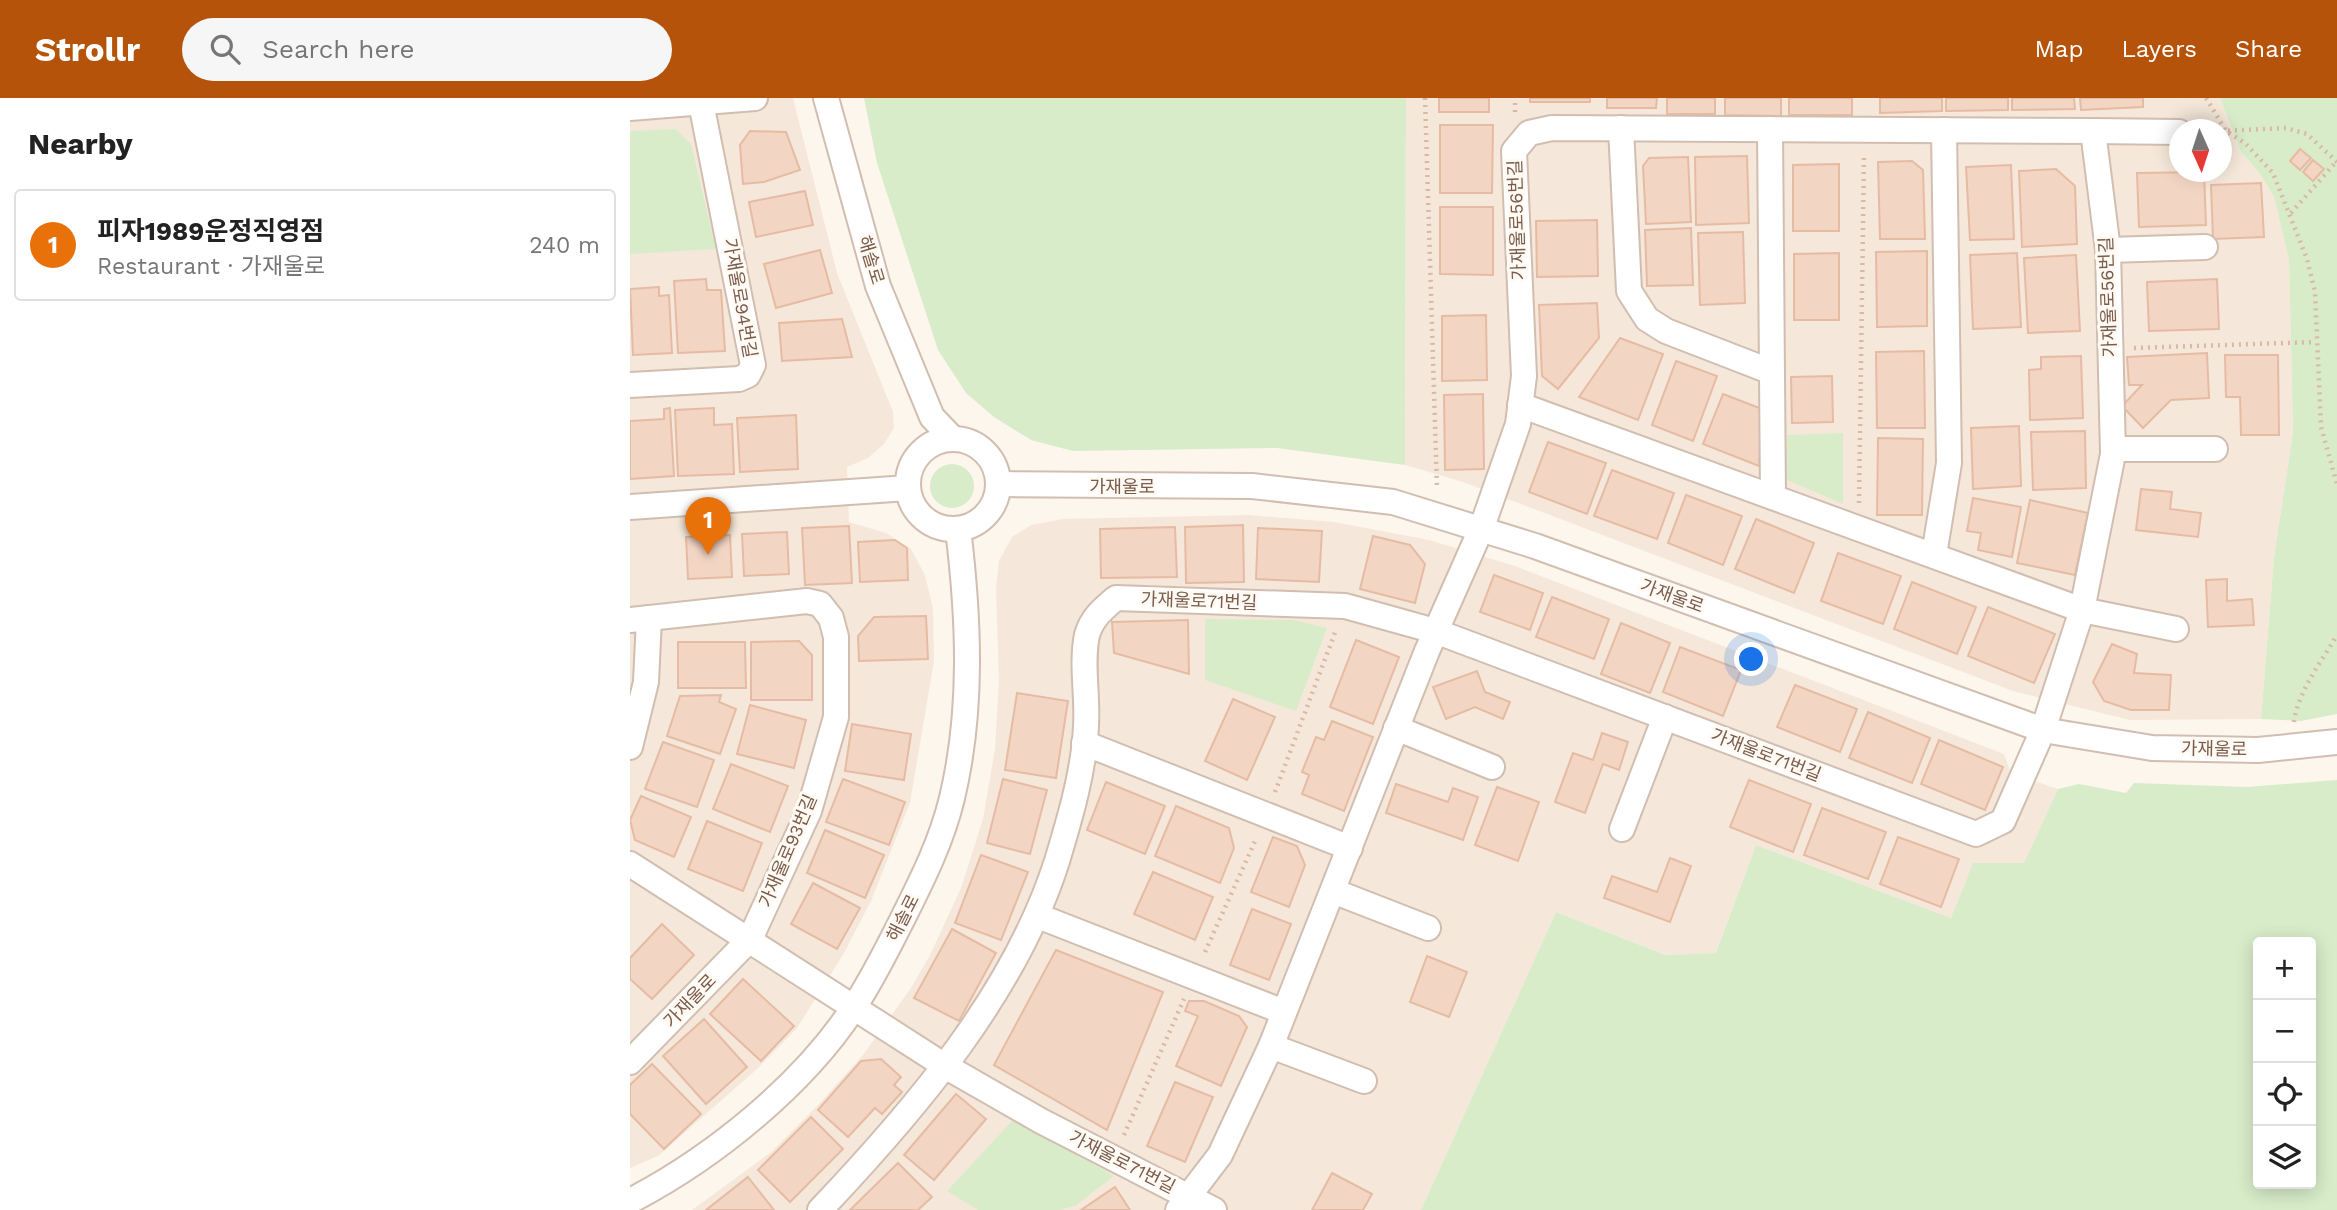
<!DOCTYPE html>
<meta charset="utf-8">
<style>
:root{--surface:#fff;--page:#f6f6f6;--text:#222;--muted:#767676;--line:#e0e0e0;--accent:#b45309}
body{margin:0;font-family:"Work Sans","Noto Sans KR",sans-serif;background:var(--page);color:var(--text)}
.controls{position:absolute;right:21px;bottom:21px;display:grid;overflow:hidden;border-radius:7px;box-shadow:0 4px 18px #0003}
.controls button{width:63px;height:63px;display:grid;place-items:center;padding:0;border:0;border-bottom:2px solid var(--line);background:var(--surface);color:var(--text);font:35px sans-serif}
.compass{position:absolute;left:1539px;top:21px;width:63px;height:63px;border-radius:50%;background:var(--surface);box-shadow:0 4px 18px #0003;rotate:177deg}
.you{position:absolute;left:1122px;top:562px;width:24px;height:24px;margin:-18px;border:5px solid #fff;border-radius:50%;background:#1a73e8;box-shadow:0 0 0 10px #1a73e833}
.badge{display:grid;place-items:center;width:46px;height:46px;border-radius:50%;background:var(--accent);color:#fff;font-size:23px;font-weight:700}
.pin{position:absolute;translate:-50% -58px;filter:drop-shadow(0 2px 4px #0008)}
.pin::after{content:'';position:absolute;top:37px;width:24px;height:21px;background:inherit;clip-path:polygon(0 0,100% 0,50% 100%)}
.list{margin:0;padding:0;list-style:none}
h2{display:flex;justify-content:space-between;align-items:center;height:91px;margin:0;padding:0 28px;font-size:30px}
h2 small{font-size:23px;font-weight:400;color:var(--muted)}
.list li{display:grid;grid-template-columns:46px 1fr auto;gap:21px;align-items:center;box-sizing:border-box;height:112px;margin:0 14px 14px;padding:0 14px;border:2px solid var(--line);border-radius:7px}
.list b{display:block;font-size:26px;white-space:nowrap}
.list p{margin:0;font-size:23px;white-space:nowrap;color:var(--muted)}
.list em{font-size:23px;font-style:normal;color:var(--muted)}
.icon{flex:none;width:38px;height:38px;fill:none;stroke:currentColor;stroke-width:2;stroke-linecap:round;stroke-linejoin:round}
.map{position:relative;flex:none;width:1707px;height:1112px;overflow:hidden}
header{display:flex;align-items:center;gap:42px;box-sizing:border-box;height:98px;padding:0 35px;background:var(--accent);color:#fff}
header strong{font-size:33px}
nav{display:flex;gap:38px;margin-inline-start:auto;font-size:24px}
.search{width:490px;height:63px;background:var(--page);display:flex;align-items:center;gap:18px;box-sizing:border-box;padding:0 24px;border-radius:38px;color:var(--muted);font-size:26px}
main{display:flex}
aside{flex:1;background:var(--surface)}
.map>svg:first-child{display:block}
.residential{fill:#f5e8da;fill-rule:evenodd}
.green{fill:#d8ecc9;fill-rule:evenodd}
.building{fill:#f3d5c3;stroke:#e6bba3;stroke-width:2}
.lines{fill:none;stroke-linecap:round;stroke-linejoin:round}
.street-casing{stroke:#d1beb0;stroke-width:28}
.path{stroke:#d9b8a5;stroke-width:4.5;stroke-dasharray:2 5;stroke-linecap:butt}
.street{stroke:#fff;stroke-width:24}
.labels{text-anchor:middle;stroke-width:6;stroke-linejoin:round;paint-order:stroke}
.street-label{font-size:18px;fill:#7a5c4d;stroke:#fffaf3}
</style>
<header>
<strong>Strollr</strong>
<div class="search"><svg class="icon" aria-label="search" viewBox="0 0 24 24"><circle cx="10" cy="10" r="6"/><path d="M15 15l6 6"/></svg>Search here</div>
<nav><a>Map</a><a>Layers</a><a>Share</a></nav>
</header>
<main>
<aside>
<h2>Nearby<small></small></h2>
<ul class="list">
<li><span class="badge" style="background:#e8710a">1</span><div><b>피자1989운정직영점</b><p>Restaurant · 가재울로</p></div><em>240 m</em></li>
</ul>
</aside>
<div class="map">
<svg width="1707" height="1112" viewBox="0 0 1707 1112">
<rect width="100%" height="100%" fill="#fdf6ec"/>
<g class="residential">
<path d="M 0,0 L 163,0 L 207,175 L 263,314 L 264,330 L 254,346 L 238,360 L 217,369 L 219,424 L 256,435 L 281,451 L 295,477 L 303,511 L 304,563 L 280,705 L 241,803 L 214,855 L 167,930 L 127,971 L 28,1058 L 0,1070 Z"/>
<path d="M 776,0 L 1590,0 L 1611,54 L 1631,77 L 1644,99 L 1659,162 L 1663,334 L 1644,459 L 1631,621 L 1500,622 L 1383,593 L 833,384 L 775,367 ZM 1549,32 L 1591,32 L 1591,74 L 1549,74 Z"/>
<path d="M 619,417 L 704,424 L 799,442 L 885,468 L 1374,656 L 1381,675 L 1428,691 L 1394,765 L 1343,765 L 1321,820 L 1126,747 L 1086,855 L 1037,857 L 926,814 L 791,1112 L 62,1112 L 140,1055 L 188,1007 L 233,957 L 281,890 L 300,857 L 331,790 L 353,721 L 365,651 L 369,582 L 366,491 L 369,463 L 382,439 L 401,427 L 433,421 Z"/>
</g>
<g class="green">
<path d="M 234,0 L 776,0 L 775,367 L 647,350 L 443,353 L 401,342 L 364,319 L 336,295 L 308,252 L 247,65 Z"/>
<path d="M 1590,0 L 1707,0 L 1707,616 L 1671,623 L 1631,621 L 1644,459 L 1663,334 L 1659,162 L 1644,99 L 1631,77 L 1611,54 Z"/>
<path d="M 46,31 L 61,46 L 86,151 L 0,156 L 0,33 Z"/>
<path d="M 1213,335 L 1213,406 L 1157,382 L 1157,337 Z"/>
<circle cx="322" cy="388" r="22"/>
<path d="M 575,521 L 664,522 L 697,530 L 666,613 L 575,582 Z"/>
<path d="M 1707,682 L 1707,1112 L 791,1112 L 926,814 L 1036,857 L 1086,855 L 1126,747 L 1321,820 L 1343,765 L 1394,765 L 1428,691 L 1449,686 L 1496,695 L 1504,685 L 1617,689 ZM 1628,844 L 1681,844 L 1681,1086 L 1628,1086 Z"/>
<path d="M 384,1021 L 484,1078 L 445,1108 L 429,1112 L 348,1112 L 317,1093 Z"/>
</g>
<g class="building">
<rect x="809" y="0" width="50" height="14"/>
<rect x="900" y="0" width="60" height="4"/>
<path d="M 977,0 L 1027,0 L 1026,10 L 977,10 Z"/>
<rect x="1037" y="0" width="48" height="16"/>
<path d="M 1095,0 L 1151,0 L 1151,18 L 1095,17 Z"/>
<rect x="1159" y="0" width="63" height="17"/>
<path d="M 1250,0 L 1312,0 L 1312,13 L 1250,15 Z"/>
<path d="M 1316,0 L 1378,0 L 1378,12 L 1316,13 Z"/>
<path d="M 1382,0 L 1444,0 L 1445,11 L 1382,12 Z"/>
<path d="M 1450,0 L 1513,0 L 1513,9 L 1451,12 Z"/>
<path d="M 810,27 L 863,27 L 862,95 L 810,95 Z"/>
<path d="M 120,33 L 156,34 L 170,72 L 134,84 L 113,86 L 110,47 Z"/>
<path d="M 1670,51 L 1681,60 L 1670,72 L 1660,63 Z"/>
<path d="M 1117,58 L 1119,125 L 1066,127 L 1065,59 Z"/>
<path d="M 1058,59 L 1061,124 L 1016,126 L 1013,68 L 1019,60 Z"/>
<path d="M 1683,62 L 1694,71 L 1683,83 L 1673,74 Z"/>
<path d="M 1282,63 L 1293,72 L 1295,141 L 1250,141 L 1248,64 Z"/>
<path d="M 1209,66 L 1209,133 L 1163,133 L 1163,67 Z"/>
<path d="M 1381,67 L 1384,141 L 1340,142 L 1336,69 Z"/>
<path d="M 1426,71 L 1445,88 L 1447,146 L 1392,149 L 1389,73 Z"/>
<path d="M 1574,74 L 1576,127 L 1509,129 L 1507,75 Z"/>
<path d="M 1631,85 L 1634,139 L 1583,141 L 1581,87 Z"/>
<path d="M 175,93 L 183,127 L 126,139 L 119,104 Z"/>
<path d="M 810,109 L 863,109 L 863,177 L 810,176 Z"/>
<path d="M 967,122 L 968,178 L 907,179 L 906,123 Z"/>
<path d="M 1061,130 L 1063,187 L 1017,188 L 1015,132 Z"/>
<path d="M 1113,134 L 1115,205 L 1070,207 L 1068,135 Z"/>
<path d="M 190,152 L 202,195 L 146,210 L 134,166 Z"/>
<path d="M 1297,153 L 1297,228 L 1247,229 L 1246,154 Z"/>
<path d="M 1209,155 L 1209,222 L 1164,222 L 1164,156 Z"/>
<path d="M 1387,155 L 1391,229 L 1343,231 L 1340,157 Z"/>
<path d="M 1446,157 L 1450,233 L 1398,235 L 1394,160 Z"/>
<path d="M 76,181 L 77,192 L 91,192 L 95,253 L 48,255 L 44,183 Z"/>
<path d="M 1587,181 L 1589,231 L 1519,233 L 1517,184 Z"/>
<path d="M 29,189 L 29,198 L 39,197 L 42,255 L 3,257 L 0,191 Z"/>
<path d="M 967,205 L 969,240 L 928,291 L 912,278 L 909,207 Z"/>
<path d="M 856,217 L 857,282 L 812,283 L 812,218 Z"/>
<path d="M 212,221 L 222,259 L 152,263 L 149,225 Z"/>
<path d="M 990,240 L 1033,256 L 1008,322 L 949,299 Z"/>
<path d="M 1294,253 L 1295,330 L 1247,330 L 1246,254 Z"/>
<path d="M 1577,255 L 1579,300 L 1541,302 L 1513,330 L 1492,308 L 1512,287 L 1499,287 L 1497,259 Z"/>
<path d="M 1595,257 L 1648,257 L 1649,337 L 1611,337 L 1610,299 L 1596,299 Z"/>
<path d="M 1451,258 L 1453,320 L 1400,322 L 1399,272 L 1411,271 L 1411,259 Z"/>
<path d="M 1046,263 L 1087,278 L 1063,343 L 1022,327 Z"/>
<path d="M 1202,278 L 1203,324 L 1162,325 L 1161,279 Z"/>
<path d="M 853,296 L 854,371 L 815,372 L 814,297 Z"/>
<path d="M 1093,296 L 1132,311 L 1129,368 L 1073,346 Z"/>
<path d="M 40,310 L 44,378 L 0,381 L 0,323 L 34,321 L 34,311 Z"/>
<path d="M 84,310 L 84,327 L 102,326 L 104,376 L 48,378 L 45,312 Z"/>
<path d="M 166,317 L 168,371 L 110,374 L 107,320 Z"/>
<path d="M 1389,328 L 1391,388 L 1343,391 L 1341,330 Z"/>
<path d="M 1455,333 L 1456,390 L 1403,392 L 1401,334 Z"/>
<path d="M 1248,340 L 1293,341 L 1292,417 L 1247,417 Z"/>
<path d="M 918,344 L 976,365 L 957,416 L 899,394 Z"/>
<path d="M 982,372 L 1044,395 L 1027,441 L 964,418 Z"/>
<path d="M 1511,391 L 1542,394 L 1540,411 L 1571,415 L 1568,439 L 1506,432 Z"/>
<path d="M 1056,397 L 1112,418 L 1093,467 L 1038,445 Z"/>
<path d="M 1343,400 L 1391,409 L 1382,459 L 1348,452 L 1351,435 L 1337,433 Z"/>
<path d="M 1400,402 L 1458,415 L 1445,477 L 1387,465 Z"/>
<path d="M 1126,421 L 1184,445 L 1164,495 L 1105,471 Z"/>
<path d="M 613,427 L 614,484 L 556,485 L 555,429 Z"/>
<path d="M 219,428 L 222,485 L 175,487 L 172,430 Z"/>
<path d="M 545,429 L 547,479 L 471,480 L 470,431 Z"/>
<path d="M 628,430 L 692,433 L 689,484 L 626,481 Z"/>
<path d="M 157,434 L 159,476 L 114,478 L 112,436 Z"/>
<path d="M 100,437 L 102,479 L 58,481 L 56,439 Z"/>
<path d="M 743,438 L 780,447 L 795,466 L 785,505 L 730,491 Z"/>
<path d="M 265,442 L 277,450 L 278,482 L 230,484 L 228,444 Z"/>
<path d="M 1208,455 L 1271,478 L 1253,526 L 1191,503 Z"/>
<path d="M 864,477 L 913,495 L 900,532 L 850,514 Z"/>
<path d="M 1597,481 L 1597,503 L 1622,501 L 1624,527 L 1578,529 L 1576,482 Z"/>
<path d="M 1282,484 L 1346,509 L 1327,556 L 1264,531 Z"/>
<path d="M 922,499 L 979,521 L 964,561 L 906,539 Z"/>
<path d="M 1358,509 L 1425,536 L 1404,585 L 1338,558 Z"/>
<path d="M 296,518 L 298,561 L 229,563 L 228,538 L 244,519 Z"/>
<path d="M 558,522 L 559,576 L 484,555 L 482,524 Z"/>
<path d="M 991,525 L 1040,545 L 1020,595 L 971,576 Z"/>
<path d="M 726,542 L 769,559 L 743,626 L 700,609 Z"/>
<path d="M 169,543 L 182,557 L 182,602 L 121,602 L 121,544 Z"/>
<path d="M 48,544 L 115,544 L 116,590 L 48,590 Z"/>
<path d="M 1482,546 L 1507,556 L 1504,575 L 1541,577 L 1539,612 L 1501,612 L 1474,603 L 1463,584 Z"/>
<path d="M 1050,549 L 1111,572 L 1093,618 L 1033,594 Z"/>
<path d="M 847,573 L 855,594 L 880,604 L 873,621 L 845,609 L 816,621 L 803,589 Z"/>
<path d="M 1165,587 L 1227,611 L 1210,654 L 1147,629 Z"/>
<path d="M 387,595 L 438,603 L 426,680 L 375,672 Z"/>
<path d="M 91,597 L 89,604 L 106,611 L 90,656 L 37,638 L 50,598 Z"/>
<path d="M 603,601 L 645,619 L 617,682 L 575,663 Z"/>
<path d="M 120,607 L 176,622 L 164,670 L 107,656 Z"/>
<path d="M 1238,614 L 1300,640 L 1282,685 L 1219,660 Z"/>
<path d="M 702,623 L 743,639 L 714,713 L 672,696 L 679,677 L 672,674 L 686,639 L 694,642 Z"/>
<path d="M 222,626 L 281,636 L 274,682 L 215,673 Z"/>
<path d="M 972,635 L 998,644 L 989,672 L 973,666 L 955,715 L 925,704 L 943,655 L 963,662 Z"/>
<path d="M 1309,642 L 1373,669 L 1355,712 L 1291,686 Z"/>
<path d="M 33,644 L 84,662 L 67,709 L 15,691 Z"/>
<path d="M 101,666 L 158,688 L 140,734 L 83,711 Z"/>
<path d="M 213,681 L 275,704 L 259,747 L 196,724 Z"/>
<path d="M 373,681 L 417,692 L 400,756 L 357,745 Z"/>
<path d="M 1119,682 L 1181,706 L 1163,754 L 1100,729 Z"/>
<path d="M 476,684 L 535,708 L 515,756 L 457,732 Z"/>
<path d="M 766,686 L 818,704 L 823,690 L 848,699 L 833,742 L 756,715 Z"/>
<path d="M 867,689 L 909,704 L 888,763 L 845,747 Z"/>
<path d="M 11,698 L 61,719 L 44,759 L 5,742 L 0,722 Z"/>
<path d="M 546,708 L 599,730 L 604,750 L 590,785 L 525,758 Z"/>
<path d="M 1192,710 L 1256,734 L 1238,781 L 1174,757 Z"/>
<path d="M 77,723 L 132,745 L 113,793 L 58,771 Z"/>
<path d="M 195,732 L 254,757 L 235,800 L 177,775 Z"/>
<path d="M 643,739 L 667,748 L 675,767 L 659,809 L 621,794 Z"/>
<path d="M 1268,739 L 1329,761 L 1311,809 L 1250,786 Z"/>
<path d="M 351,757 L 398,774 L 371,842 L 325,825 Z"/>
<path d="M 1040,760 L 1061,768 L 1040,824 L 974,800 L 982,778 L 1027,794 Z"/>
<path d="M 523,774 L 583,799 L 565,842 L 504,816 Z"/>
<path d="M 183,785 L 230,810 L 207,851 L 161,826 Z"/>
<path d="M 622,811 L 661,826 L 639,882 L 600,867 Z"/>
<path d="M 32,826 L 64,857 L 22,901 L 0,881 L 0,860 Z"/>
<path d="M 322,831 L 366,855 L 329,923 L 284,900 Z"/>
<path d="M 426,852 L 533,894 L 477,1032 L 364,967 Z"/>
<path d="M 797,858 L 837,874 L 819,919 L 780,904 Z"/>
<path d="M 113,881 L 164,928 L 131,963 L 80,916 Z"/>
<path d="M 559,903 L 574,903 L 609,918 L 617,929 L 591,988 L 546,968 L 568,918 L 555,913 Z"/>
<path d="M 74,921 L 117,969 L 76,1006 L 33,958 Z"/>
<path d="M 251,961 L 271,979 L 264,987 L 272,994 L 252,1016 L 245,1010 L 218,1039 L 188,1012 L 231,963 Z"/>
<path d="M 22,966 L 71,1016 L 34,1051 L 0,1016 L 0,987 Z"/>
<path d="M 545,984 L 583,999 L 555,1064 L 517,1048 Z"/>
<path d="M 326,996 L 356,1021 L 304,1082 L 274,1057 Z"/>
<path d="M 181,1019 L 213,1051 L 160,1104 L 128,1072 Z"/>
<path d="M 268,1065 L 302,1099 L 288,1112 L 220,1112 Z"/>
<path d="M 702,1075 L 742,1096 L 733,1112 L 682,1112 Z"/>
<path d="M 118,1079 L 144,1112 L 76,1112 Z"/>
<path d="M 485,1089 L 500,1112 L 451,1112 Z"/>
</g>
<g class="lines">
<g class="street-casing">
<g id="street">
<path d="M 196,0 L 248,188 L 302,319 L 322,340"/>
<path d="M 0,10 L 125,0"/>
<path d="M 991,30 L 999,193 L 1017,221 L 1036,233 L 1142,274"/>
<path d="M 1140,31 L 1143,399"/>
<path d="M 1463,33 L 1549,34"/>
<path d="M 1478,152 L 1575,149"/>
<path d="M 0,287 L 109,281 L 118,277 L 123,267 L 71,5"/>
<path d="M 890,307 L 1452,512 L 1546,531"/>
<circle cx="323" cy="386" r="45"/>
<path d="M 1483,351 L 1585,351"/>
<path d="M 368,386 L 622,388 L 763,404 L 905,448 L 1413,632 L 1522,650 L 1628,652 L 1707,644"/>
<path d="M 0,409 L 278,390"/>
<path d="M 1304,457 L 1319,365 L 1314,32"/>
<path d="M 0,522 L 177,503 L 190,506 L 201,520 L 206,539 L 206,619 L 179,713 L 120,841 L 0,964"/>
<path d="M 766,630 L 862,669"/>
<path d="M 454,645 L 720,750"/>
<path d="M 0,649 L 16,584 L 19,520"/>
<path d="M 992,731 L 1035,619"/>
<path d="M 0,766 L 315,968 L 411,1023 L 584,1112"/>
<path d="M 703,793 L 798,830"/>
<path d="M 408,818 L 654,914"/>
<path d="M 641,948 L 734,983"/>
<path d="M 0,1103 C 83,1060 175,986 226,906 C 244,878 259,848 274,818 C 293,780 312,742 322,700 C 343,612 339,521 328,431"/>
<path d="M 190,1112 C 284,1013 385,895 427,763 C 440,720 454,673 456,628 C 458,599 451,565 457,537 C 462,520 472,512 486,500 L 715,508 L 805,533 L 1346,736 L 1373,723 L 1413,632 L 1452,512 L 1483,356 L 1478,152 L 1463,33 L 922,30 L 899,35 L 884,53 L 894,278 L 888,326 L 852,429 L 797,553 L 641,948 L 590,1057 L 548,1112"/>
</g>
</g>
<g class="path">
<path d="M 795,0 L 807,391"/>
<path d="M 1576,0 L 1596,33 L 1615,45 L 1643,75 L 1677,161 L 1685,194 L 1691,329 L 1707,386"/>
<path d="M 885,14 L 885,0"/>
<path d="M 1591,33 L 1656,30 L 1677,36 L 1707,64"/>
<path d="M 1661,115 L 1706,64"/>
<path d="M 1504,250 L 1685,244"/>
<path d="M 1229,405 L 1234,57"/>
<path d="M 1664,624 C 1668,593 1692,563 1707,537"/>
<path d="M 645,694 L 706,532"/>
<path d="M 575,854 L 626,741"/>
<path d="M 494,1037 L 554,901"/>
</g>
<use href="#street" class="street"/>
</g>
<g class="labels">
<g class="street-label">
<text transform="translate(887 122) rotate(-92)" y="6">가재울로56번길</text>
<text transform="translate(241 162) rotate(73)" y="6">해솔로</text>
<text transform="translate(1478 199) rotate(-92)" y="6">가재울로56번길</text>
<text transform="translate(110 200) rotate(80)" y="6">가재울로94번길</text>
<text x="492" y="395">가재울로</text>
<text transform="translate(1042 498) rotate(20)" y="6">가재울로</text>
<text transform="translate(569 503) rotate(2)" y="6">가재울로71번길</text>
<text transform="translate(1584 651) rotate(1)" y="6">가재울로</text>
<text transform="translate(1136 657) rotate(21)" y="6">가재울로71번길</text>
<text transform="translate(158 753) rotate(-67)" y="6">가재울로93번길</text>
<text transform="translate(273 820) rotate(-63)" y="6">해솔로</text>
<text transform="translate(60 903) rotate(-46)" y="6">가재울로</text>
<text transform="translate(492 1064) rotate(27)" y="6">가재울로71번길</text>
</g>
</g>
</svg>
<div class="controls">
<button>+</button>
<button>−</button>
<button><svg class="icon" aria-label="locate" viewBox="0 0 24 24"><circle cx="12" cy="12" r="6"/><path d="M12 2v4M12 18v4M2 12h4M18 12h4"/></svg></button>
<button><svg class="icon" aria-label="layers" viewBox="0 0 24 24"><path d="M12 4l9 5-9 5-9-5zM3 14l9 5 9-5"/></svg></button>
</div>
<svg class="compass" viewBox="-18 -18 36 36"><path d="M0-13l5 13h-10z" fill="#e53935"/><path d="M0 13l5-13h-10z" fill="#767676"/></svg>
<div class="you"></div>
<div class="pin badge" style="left:78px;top:457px;background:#e8710a">1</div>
</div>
</main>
